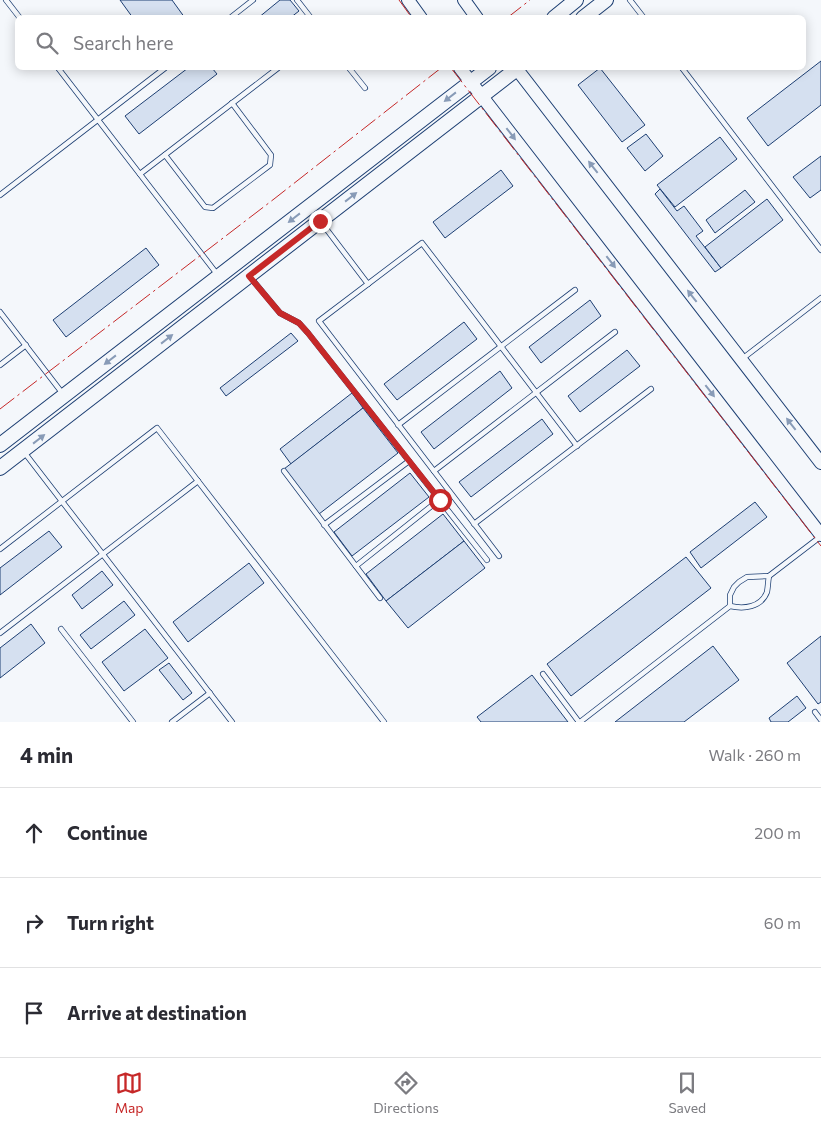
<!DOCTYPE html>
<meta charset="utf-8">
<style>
:root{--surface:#fff;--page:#f2f2f3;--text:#2b2b33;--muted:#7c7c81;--line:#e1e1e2;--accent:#c62828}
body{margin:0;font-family:Commissioner,sans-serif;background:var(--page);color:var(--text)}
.stop{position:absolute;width:15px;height:15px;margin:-11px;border:4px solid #c62828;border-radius:50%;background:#fff}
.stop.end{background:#c62828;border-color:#fff;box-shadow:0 1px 5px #0008}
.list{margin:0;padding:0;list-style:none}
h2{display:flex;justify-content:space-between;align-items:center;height:65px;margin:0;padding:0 20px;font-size:21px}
h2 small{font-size:16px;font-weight:400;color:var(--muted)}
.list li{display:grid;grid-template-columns:32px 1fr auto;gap:15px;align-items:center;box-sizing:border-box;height:90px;padding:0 20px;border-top:1px solid var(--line)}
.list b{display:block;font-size:19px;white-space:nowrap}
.list em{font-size:16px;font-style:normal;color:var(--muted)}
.icon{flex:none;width:28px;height:28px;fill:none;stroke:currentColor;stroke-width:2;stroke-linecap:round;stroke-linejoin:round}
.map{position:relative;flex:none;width:821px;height:722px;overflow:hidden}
.search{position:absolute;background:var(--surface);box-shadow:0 2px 12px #0003;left:15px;right:15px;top:15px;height:55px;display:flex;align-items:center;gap:12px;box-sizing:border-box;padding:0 18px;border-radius:8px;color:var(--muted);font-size:19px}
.sheet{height:335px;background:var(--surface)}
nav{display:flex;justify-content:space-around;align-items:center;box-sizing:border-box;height:70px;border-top:1px solid var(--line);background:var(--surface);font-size:14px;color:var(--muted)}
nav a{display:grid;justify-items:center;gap:2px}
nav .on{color:var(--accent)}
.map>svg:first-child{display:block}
.building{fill:#d5e0f0;stroke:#1d3f73}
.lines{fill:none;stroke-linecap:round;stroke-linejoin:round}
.lane-casing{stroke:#1d3f73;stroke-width:6}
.secondary-casing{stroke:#1d3f73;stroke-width:14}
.primary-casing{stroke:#1d3f73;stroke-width:16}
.lane{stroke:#f4f7fb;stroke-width:4.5}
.secondary{stroke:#f4f7fb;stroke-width:12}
.primary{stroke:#f4f7fb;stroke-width:14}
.power{stroke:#c62828;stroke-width:1;stroke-dasharray:18 4 2.5 4;stroke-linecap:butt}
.oneway{fill:#889bb7}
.route{stroke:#c62828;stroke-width:6}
</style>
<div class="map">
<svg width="821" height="722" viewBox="0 0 821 722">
<rect width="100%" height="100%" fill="#f4f7fb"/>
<g class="building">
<path d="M 120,0 L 172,0 L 185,18 L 133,18 Z"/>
<path d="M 280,0 L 290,0 L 299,11 L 290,18 L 258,18 Z"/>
<path d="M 821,61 L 821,105 L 768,146 L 747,118 Z"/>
<path d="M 188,68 L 212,68 L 217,74 L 139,134 L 125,116 Z"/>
<path d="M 600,68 L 645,125 L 622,142 L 578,85 Z"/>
<path d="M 646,134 L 663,156 L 645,171 L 627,148 Z"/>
<path d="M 720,137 L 737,159 L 675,207 L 657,185 Z"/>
<path d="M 821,156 L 821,190 L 810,198 L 793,177 Z"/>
<path d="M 501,170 L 513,186 L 445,238 L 433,222 Z"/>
<path d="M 660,189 L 677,211 L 684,206 L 703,231 L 696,236 L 721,268 L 715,272 L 655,194 Z"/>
<path d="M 745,190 L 755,202 L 715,233 L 706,220 Z"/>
<path d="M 767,199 L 783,220 L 721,268 L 705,247 Z"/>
<path d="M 146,248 L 159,265 L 66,337 L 53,320 Z"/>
<path d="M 590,300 L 601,316 L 541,363 L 529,347 Z"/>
<path d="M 464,322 L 477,339 L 397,400 L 384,384 Z"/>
<path d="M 291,333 L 298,341 L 226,396 L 220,388 Z"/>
<path d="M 627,350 L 640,366 L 580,412 L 568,396 Z"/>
<path d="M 500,371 L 512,388 L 434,449 L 421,432 Z"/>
<path d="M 352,393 L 363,408 L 291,464 L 280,449 Z"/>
<path d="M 363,408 L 398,453 L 319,514 L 284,469 Z"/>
<path d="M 542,419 L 553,434 L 471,497 L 459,482 Z"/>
<path d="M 410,473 L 429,497 L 352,556 L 334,532 Z"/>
<path d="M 755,502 L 767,517 L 701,568 L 690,552 Z"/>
<path d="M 443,514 L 464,541 L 386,601 L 366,574 Z"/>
<path d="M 49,531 L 62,547 L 0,595 L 0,568 Z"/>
<path d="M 464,541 L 485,568 L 408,628 L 386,601 Z"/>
<path d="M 686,557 L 711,588 L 571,696 L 547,664 Z"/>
<path d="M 249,563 L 264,583 L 188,642 L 173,622 Z"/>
<path d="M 102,571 L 113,585 L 82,609 L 72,595 Z"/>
<path d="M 124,601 L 135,615 L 91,649 L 80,635 Z"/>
<path d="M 31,624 L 45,643 L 0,678 L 0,648 Z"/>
<path d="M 145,629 L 168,658 L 124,691 L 102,662 Z"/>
<path d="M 821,636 L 821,702 L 818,704 L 787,663 Z"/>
<path d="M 713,646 L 739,680 L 684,722 L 615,722 Z"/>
<path d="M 169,663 L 192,693 L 183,700 L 159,670 Z"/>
<path d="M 532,675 L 568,722 L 481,722 L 477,717 Z"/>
<path d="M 797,696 L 806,708 L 788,722 L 771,722 L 769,718 Z"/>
</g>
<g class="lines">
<g class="lane-casing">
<g id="lane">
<path d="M 6,0 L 20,18"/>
<path d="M 297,0 L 311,18"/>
<path d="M 630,0 L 644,18"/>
<path d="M 230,18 L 253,0"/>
<path d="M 58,68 L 217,274"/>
<path d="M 349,68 L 365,88"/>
<path d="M 682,68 L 821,250"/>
<path d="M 165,155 L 205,207 L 213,208 L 270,165 L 271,155 L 232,103"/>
<path d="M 140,174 L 278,68"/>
<path d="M 0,195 L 165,68"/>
<path d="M 321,222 L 368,284"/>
<path d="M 250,277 L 280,313 L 299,323 L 308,333 L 487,560"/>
<path d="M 0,312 L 63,394"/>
<path d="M 742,359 L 821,298"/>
<path d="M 0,365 L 26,345"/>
<path d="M 398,425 L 575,290"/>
<path d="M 24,452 L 232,722"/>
<path d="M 284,471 L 380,598"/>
<path d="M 434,471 L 615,332"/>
<path d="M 474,524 L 651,389"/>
<path d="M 324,525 L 409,461"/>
<path d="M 0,549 L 157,428 L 384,722"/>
<path d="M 499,556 L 319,321 L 422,243 L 577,446"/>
<path d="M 356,566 L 439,500"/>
<path d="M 730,606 L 730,595 L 734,587 L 739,582 L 747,577 L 769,576 L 820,537"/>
<path d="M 61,629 L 133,722"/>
<path d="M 0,633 L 198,481"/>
<path d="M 543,674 L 579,722"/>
<path d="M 815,712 L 821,720"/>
<path d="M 172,722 L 210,693"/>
<path d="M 580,722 L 730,606 C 743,609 761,608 767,592 C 768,587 768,581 769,576"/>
</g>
</g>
<g class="secondary-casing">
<g id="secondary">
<path d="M 408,0 L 421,18"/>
<path d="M 464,0 L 477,18"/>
<path d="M 460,68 L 821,535"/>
<path d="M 516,68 L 821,463"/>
</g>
</g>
<g class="primary-casing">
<g id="primary">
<path d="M 554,18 L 576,0"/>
<path d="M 583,18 L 606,0"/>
<path d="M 0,445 L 489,68"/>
<path d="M 0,468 L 518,68"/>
</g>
</g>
<use href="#lane" class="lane"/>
<use href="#secondary" class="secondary"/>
<use href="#primary" class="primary"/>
<g class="power">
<path d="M 399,0 L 412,18"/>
<path d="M 507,18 L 530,0"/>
<path d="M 451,68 L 821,546"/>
<path d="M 0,409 L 274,199 L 441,68"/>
</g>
</g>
<defs><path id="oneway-solid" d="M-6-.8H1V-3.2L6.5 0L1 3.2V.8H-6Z" transform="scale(1.25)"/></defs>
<g class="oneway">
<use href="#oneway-solid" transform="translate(450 97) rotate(142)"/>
<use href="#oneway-solid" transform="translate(511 134) rotate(52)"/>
<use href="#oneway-solid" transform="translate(593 167) rotate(-128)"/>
<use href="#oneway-solid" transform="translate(351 197) rotate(-38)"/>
<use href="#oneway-solid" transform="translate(294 218) rotate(142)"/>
<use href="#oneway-solid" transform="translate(611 262) rotate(52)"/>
<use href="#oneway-solid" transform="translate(692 296) rotate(-128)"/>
<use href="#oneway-solid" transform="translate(167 339) rotate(-38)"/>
<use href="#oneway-solid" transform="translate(110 360) rotate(142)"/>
<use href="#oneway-solid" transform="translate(710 391) rotate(52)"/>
<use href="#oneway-solid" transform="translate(791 424) rotate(-128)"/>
<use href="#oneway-solid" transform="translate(39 439) rotate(-38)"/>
</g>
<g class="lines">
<path class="route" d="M 320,221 L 249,276 L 280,313 L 299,323 L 308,333 L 440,500"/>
</g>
</svg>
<div class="stop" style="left:440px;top:500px"></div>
<div class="stop end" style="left:320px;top:221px"></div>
<div class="search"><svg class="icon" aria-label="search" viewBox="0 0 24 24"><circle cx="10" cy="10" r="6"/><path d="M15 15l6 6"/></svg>Search here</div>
</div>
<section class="sheet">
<h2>4 min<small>Walk · 260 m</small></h2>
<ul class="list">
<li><svg class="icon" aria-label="ahead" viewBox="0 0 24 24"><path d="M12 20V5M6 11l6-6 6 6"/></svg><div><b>Continue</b></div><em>200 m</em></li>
<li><svg class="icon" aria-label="right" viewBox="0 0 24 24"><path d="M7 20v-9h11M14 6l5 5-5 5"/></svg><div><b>Turn right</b></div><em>60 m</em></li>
<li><svg class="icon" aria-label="arrive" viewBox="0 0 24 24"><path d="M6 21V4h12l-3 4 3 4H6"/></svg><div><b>Arrive at destination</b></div></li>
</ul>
</section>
<nav>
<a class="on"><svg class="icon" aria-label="map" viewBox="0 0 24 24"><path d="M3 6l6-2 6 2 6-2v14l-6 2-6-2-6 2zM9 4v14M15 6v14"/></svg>Map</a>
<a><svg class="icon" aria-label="directions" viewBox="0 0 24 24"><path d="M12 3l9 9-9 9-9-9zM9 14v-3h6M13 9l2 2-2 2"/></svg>Directions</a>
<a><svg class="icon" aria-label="saved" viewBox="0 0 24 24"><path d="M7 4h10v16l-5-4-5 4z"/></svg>Saved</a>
</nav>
